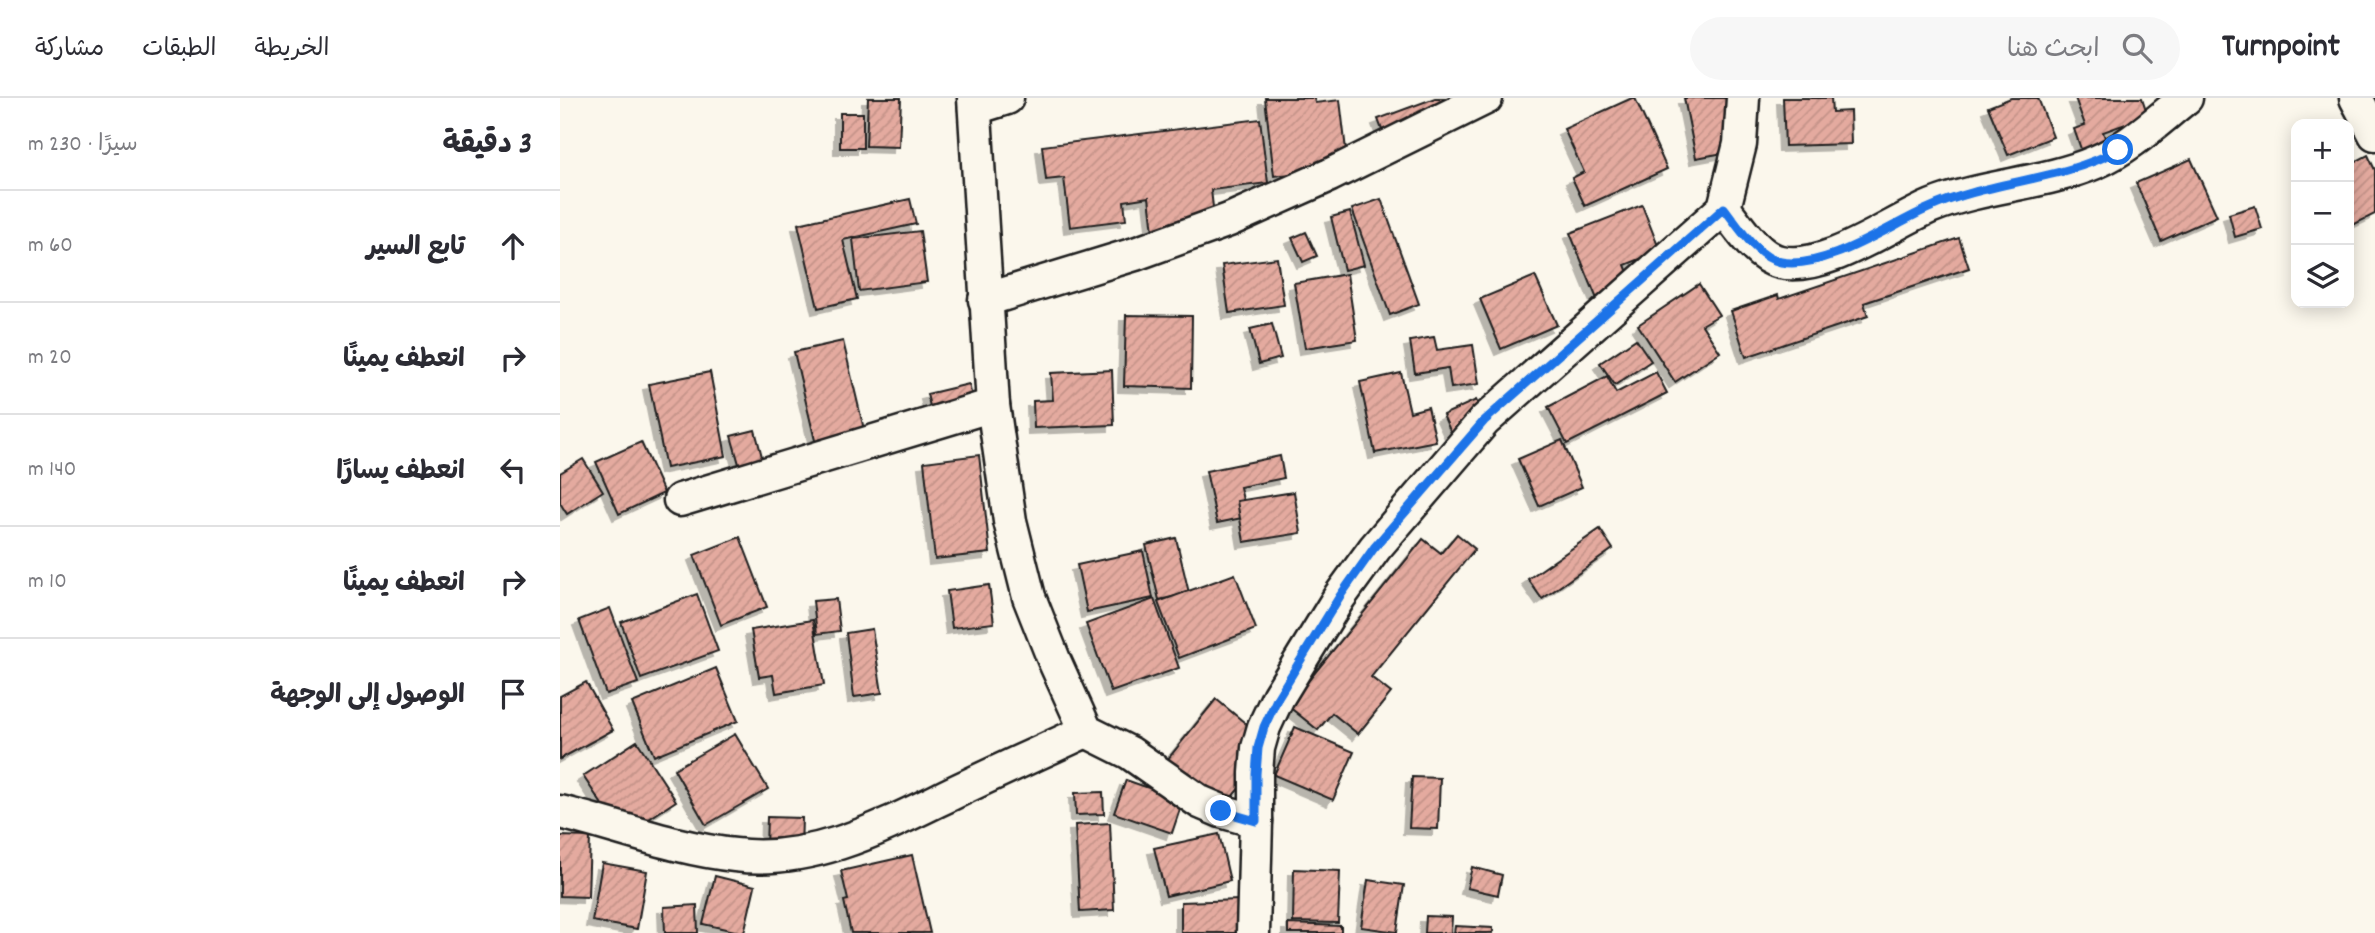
<!DOCTYPE html>
<html lang="ar">
<meta charset="utf-8">
<style>
:root{--surface:#fff;--page:#f7f7f7;--text:#2b2b33;--muted:#7c7c81;--line:#e1e1e2}
body{margin:0;font-family:Dekko,"Playpen Sans Arabic",sans-serif;background:var(--page);color:var(--text);direction:rtl}
.controls{position:absolute;right:21px;top:21px;display:grid;overflow:hidden;border-radius:14px;box-shadow:0 4px 18px #0003}
.controls button{width:63px;height:63px;display:grid;place-items:center;padding:0;border:0;border-bottom:2px solid var(--line);background:var(--surface);color:var(--text);font:35px sans-serif}
.stop{position:absolute;width:21px;height:21px;margin:-16px;border:5px solid #1a73e8;border-radius:50%;background:#fff}
.stop.end{background:#1a73e8;border-color:#fff;box-shadow:0 2px 7px #0008}
.list{margin:0;padding:0;list-style:none}
h2{display:flex;justify-content:space-between;align-items:center;height:91px;margin:0;padding:0 28px;font-size:30px}
h2 small{font-size:23px;font-weight:400;color:var(--muted)}
.list li{display:grid;grid-template-columns:46px 1fr auto;gap:21px;align-items:center;box-sizing:border-box;height:112px;padding:0 28px;border-top:2px solid var(--line)}
.list b{display:block;font-size:26px;white-space:nowrap}
.list em{font-size:23px;font-style:normal;color:var(--muted)}
.icon{flex:none;width:38px;height:38px;fill:none;stroke:currentColor;stroke-width:2;stroke-linecap:round;stroke-linejoin:round}
.map{position:relative;flex:none;width:1815px;height:835px;overflow:hidden;direction:ltr}
header{display:flex;align-items:center;gap:42px;box-sizing:border-box;height:98px;padding:0 35px;background:var(--surface);border-bottom:2px solid var(--line)}
header strong{font-size:33px}
nav{display:flex;gap:38px;margin-inline-start:auto;font-size:24px}
.search{width:490px;height:63px;background:var(--page);display:flex;align-items:center;gap:18px;box-sizing:border-box;padding:0 24px;border-radius:38px;color:var(--muted);font-size:26px}
main{display:flex}
aside{flex:1;background:var(--surface)}
.map>svg:first-child{display:block}
.building{fill:url(#building-hatch);stroke:#1c1c1c;stroke-width:2;filter:url(#shadow)}
.lines{fill:none;stroke-linecap:round;stroke-linejoin:round}
.street-casing{stroke:#1c1c1c;stroke-width:37}
.street{stroke:#fbf7ec;stroke-width:32}
.route{stroke:#1a73e8;stroke-width:9}
</style>
<header>
<strong>Turnpoint</strong>
<div class="search"><svg class="icon" aria-label="search" viewBox="0 0 24 24"><circle cx="10" cy="10" r="6"/><path d="M15 15l6 6"/></svg>ابحث هنا</div>
<nav><a>الخريطة</a><a>الطبقات</a><a>مشاركة</a></nav>
</header>
<main>
<div class="map">
<svg width="1815" height="835" viewBox="0 0 1815 835">
<defs>
<pattern id="building-hatch" width="6" height="6" patternUnits="userSpaceOnUse" patternTransform="scale(1.75)"><rect width="6" height="6" fill="#e4aa9f"/><path d="M-1 1l2-2M0 6l6-6M5 7l2-2" fill="none" stroke="#c39288"/></pattern>
<filter id="shadow"><feDropShadow dx="-6" dy="6" stdDeviation="0" flood-color="#0004"/></filter>
</defs>
<rect width="100%" height="100%" fill="#fbf7ec"/>
<filter id="ink" filterUnits="userSpaceOnUse"><feTurbulence type="fractalNoise" baseFrequency=".0143" numOctaves="2"/><feDisplacementMap in="SourceGraphic" scale="14" xChannelSelector="R" yChannelSelector="G"/><feConvolveMatrix kernelMatrix="1 2 1 2 8 2 1 2 1" color-interpolation-filters="sRGB"/></filter>
<g filter="url(#ink)">
<g class="building">
<path d="M 308,0 L 341,0 L 339,49 L 306,48 Z"/>
<path d="M 705,0 L 754,0 L 755,5 L 780,2 L 788,69 L 714,78 Z"/>
<path d="M 875,0 L 886,0 L 896,27 L 829,51 L 818,21 Z"/>
<path d="M 1072,0 L 1075,0 L 1107,71 L 1025,108 L 1012,80 L 1024,74 L 1004,31 Z"/>
<path d="M 1124,0 L 1175,0 L 1185,51 L 1136,60 Z"/>
<path d="M 1223,0 L 1271,0 L 1272,14 L 1290,13 L 1291,46 L 1225,48 Z"/>
<path d="M 1451,0 L 1478,0 L 1493,39 L 1448,57 L 1428,9 Z"/>
<path d="M 1515,0 L 1582,0 L 1588,18 L 1543,34 L 1552,59 L 1527,68 L 1514,31 L 1525,27 Z"/>
<rect x="280" y="15" width="23" height="35"/>
<path d="M 700,21 L 708,85 L 651,92 L 655,126 L 593,134 L 589,99 L 564,103 L 566,122 L 510,129 L 504,80 L 486,82 L 482,48 Z"/>
<path d="M 1808,57 L 1815,72 L 1815,116 L 1789,129 L 1789,67 Z"/>
<path d="M 1631,61 L 1657,118 L 1601,143 L 1576,85 Z"/>
<path d="M 350,101 L 356,126 L 283,142 L 297,201 L 258,210 L 238,126 Z"/>
<path d="M 821,101 L 859,206 L 830,217 L 792,111 Z"/>
<path d="M 1082,107 L 1100,153 L 1065,167 L 1077,196 L 1041,211 L 1010,135 Z"/>
<path d="M 1695,108 L 1702,131 L 1675,139 L 1669,116 Z"/>
<path d="M 790,114 L 804,167 L 784,172 L 771,119 Z"/>
<path d="M 360,133 L 367,184 L 299,193 L 293,141 Z"/>
<path d="M 746,134 L 757,158 L 743,164 L 732,140 Z"/>
<path d="M 1399,140 L 1409,170 L 1304,205 L 1308,218 L 1186,259 L 1171,213 L 1218,197 L 1219,201 Z"/>
<path d="M 717,160 L 724,207 L 669,215 L 662,167 Z"/>
<path d="M 787,176 L 797,242 L 745,250 L 734,185 Z"/>
<path d="M 975,178 L 997,227 L 941,251 L 920,201 Z"/>
<path d="M 1139,186 L 1159,217 L 1142,227 L 1160,254 L 1115,284 L 1078,227 Z"/>
<path d="M 566,217 L 632,218 L 631,290 L 564,288 Z"/>
<path d="M 712,226 L 721,260 L 699,266 L 690,231 Z"/>
<path d="M 874,239 L 877,252 L 913,247 L 919,286 L 891,290 L 888,270 L 855,275 L 850,243 Z"/>
<path d="M 1076,241 L 1091,263 L 1055,287 L 1040,265 Z"/>
<path d="M 283,243 L 307,344 L 258,355 L 234,254 Z"/>
<path d="M 552,272 L 554,327 L 474,330 L 473,303 L 493,302 L 491,275 Z"/>
<path d="M 150,274 L 166,358 L 106,370 L 89,286 Z"/>
<path d="M 1096,274 L 1107,295 L 1007,346 L 988,309 L 1047,278 L 1056,295 Z"/>
<path d="M 841,275 L 850,314 L 868,309 L 876,343 L 815,355 L 800,284 Z"/>
<path d="M 409,286 L 415,311 L 373,321 L 367,296 Z"/>
<path d="M 916,302 L 929,331 L 896,346 L 883,317 Z"/>
<path d="M 195,332 L 206,374 L 183,380 L 171,338 Z"/>
<path d="M 1002,342 L 1022,389 L 979,408 L 958,361 Z"/>
<path d="M 81,344 L 104,395 L 59,416 L 36,364 Z"/>
<path d="M 419,357 L 430,455 L 375,461 L 364,364 Z"/>
<path d="M 720,358 L 724,380 L 680,389 L 687,419 L 657,425 L 646,373 Z"/>
<path d="M 23,361 L 43,393 L 7,416 L 0,405 L 0,375 Z"/>
<path d="M 734,394 L 741,435 L 684,444 L 677,403 Z"/>
<path d="M 1040,431 L 1053,451 L 982,501 L 968,481 Z"/>
<path d="M 897,436 L 915,451 L 811,579 L 831,595 L 798,636 L 772,615 L 758,632 L 728,608 L 863,441 L 881,455 Z"/>
<path d="M 180,439 L 207,509 L 161,527 L 134,457 Z"/>
<path d="M 616,440 L 629,495 L 599,502 L 586,447 Z"/>
<path d="M 583,453 L 593,500 L 527,514 L 517,467 Z"/>
<path d="M 675,476 L 696,531 L 619,560 L 598,504 Z"/>
<path d="M 429,487 L 434,525 L 392,530 L 387,493 Z"/>
<path d="M 137,496 L 158,553 L 81,581 L 61,524 Z"/>
<path d="M 276,501 L 280,533 L 257,536 L 253,503 Z"/>
<path d="M 594,501 L 619,570 L 551,594 L 526,526 Z"/>
<path d="M 50,510 L 78,585 L 46,596 L 19,522 Z"/>
<path d="M 253,522 L 264,587 L 216,595 L 213,577 L 199,579 L 191,532 Z"/>
<path d="M 312,531 L 322,595 L 294,599 L 286,535 Z"/>
<path d="M 156,570 L 178,623 L 94,658 L 72,605 Z"/>
<path d="M 26,584 L 53,632 L 0,661 L 0,598 Z"/>
<path d="M 656,601 L 713,648 L 664,709 L 607,662 Z"/>
<path d="M 735,629 L 794,654 L 773,702 L 714,677 Z"/>
<path d="M 175,636 L 208,691 L 146,727 L 114,671 Z"/>
<path d="M 77,643 L 116,703 L 63,738 L 23,678 Z"/>
<path d="M 852,679 L 880,680 L 878,731 L 849,730 Z"/>
<path d="M 566,682 L 623,702 L 612,735 L 554,715 Z"/>
<path d="M 543,694 L 544,716 L 516,717 L 515,695 Z"/>
<path d="M 207,719 L 242,720 L 241,752 L 206,750 Z"/>
<path d="M 550,725 L 554,812 L 520,814 L 515,727 Z"/>
<path d="M 659,736 L 670,783 L 606,798 L 594,750 Z"/>
<path d="M 0,738 L 30,739 L 28,799 L 0,798 Z"/>
<path d="M 352,757 L 370,835 L 291,835 L 284,803 L 288,802 L 281,773 Z"/>
<path d="M 42,765 L 87,773 L 77,831 L 32,823 Z"/>
<path d="M 912,769 L 942,777 L 938,797 L 907,790 Z"/>
<path d="M 734,771 L 780,773 L 778,825 L 733,824 Z"/>
<path d="M 155,778 L 195,788 L 184,835 L 143,826 Z"/>
<path d="M 808,782 L 844,787 L 837,834 L 801,829 Z"/>
<path d="M 680,802 L 681,835 L 621,835 L 621,804 Z"/>
<path d="M 137,807 L 138,835 L 105,835 L 104,809 Z"/>
<path d="M 866,818 L 892,819 L 891,835 L 865,835 Z"/>
<path d="M 728,826 L 781,828 L 781,835 L 728,835 Z"/>
<path d="M 895,828 L 933,830 L 933,835 L 894,835 Z"/>
</g>
<g class="lines">
<g class="street-casing">
<g id="street">
<path d="M 414,0 L 433,307 L 450,423 L 469,499 L 494,562 L 526,633 L 570,655 L 640,704 L 661,713 L 696,723 L 693,835"/>
<path d="M 1796,0 L 1815,36"/>
<path d="M 415,10 L 447,0"/>
<path d="M 1164,110 C 1178,128 1197,159 1220,164 C 1266,174 1329,126 1372,108 C 1424,87 1485,86 1536,64 C 1569,50 1598,22 1626,0"/>
<path d="M 425,202 L 575,156 L 669,122 L 770,77 L 926,0"/>
<path d="M 120,402 L 433,307"/>
<path d="M 0,714 C 58,728 116,751 175,757 C 257,767 330,725 401,691 C 443,671 485,652 526,633"/>
<path d="M 696,723 L 696,675 L 698,650 L 704,629 L 718,599 L 780,498 L 815,450 L 924,323 L 1164,110 L 1180,46 L 1183,0"/>
</g>
</g>
<use href="#street" class="street"/>
</g>
</g>
<g class="lines" filter="url(#ink)">
<path class="route" d="M 661,713 L 696,723 L 696,676 L 698,650 L 704,629 L 718,599 L 780,498 L 814,450 L 924,323 L 1164,110 C 1178,128 1197,160 1221,164 C 1266,172 1328,128 1369,110 C 1430,82 1499,84 1558,52"/>
</g>
</svg>
<div class="controls">
<button>+</button>
<button>−</button>
<button><svg class="icon" aria-label="layers" viewBox="0 0 24 24"><path d="M12 4l9 5-9 5-9-5zM3 14l9 5 9-5"/></svg></button>
</div>
<div class="stop" style="left:1558px;top:52px"></div>
<div class="stop end" style="left:661px;top:713px"></div>
</div>
<aside>
<h2>3 دقيقة<small>سيرًا · 230 m</small></h2>
<ul class="list">
<li><svg class="icon" aria-label="ahead" viewBox="0 0 24 24"><path d="M12 20V5M6 11l6-6 6 6"/></svg><div><b>تابع السير</b></div><em>60 m</em></li>
<li><svg class="icon" aria-label="right" viewBox="0 0 24 24"><path d="M7 20v-9h11M14 6l5 5-5 5"/></svg><div><b>انعطف يمينًا</b></div><em>20 m</em></li>
<li><svg class="icon" aria-label="left" viewBox="0 0 24 24"><path d="M17 20v-9H6M10 6l-5 5 5 5"/></svg><div><b>انعطف يسارًا</b></div><em>140 m</em></li>
<li><svg class="icon" aria-label="right" viewBox="0 0 24 24"><path d="M7 20v-9h11M14 6l5 5-5 5"/></svg><div><b>انعطف يمينًا</b></div><em>10 m</em></li>
<li><svg class="icon" aria-label="arrive" viewBox="0 0 24 24"><path d="M6 21V4h12l-3 4 3 4H6"/></svg><div><b>الوصول إلى الوجهة</b></div></li>
</ul>
</aside>
</main>
